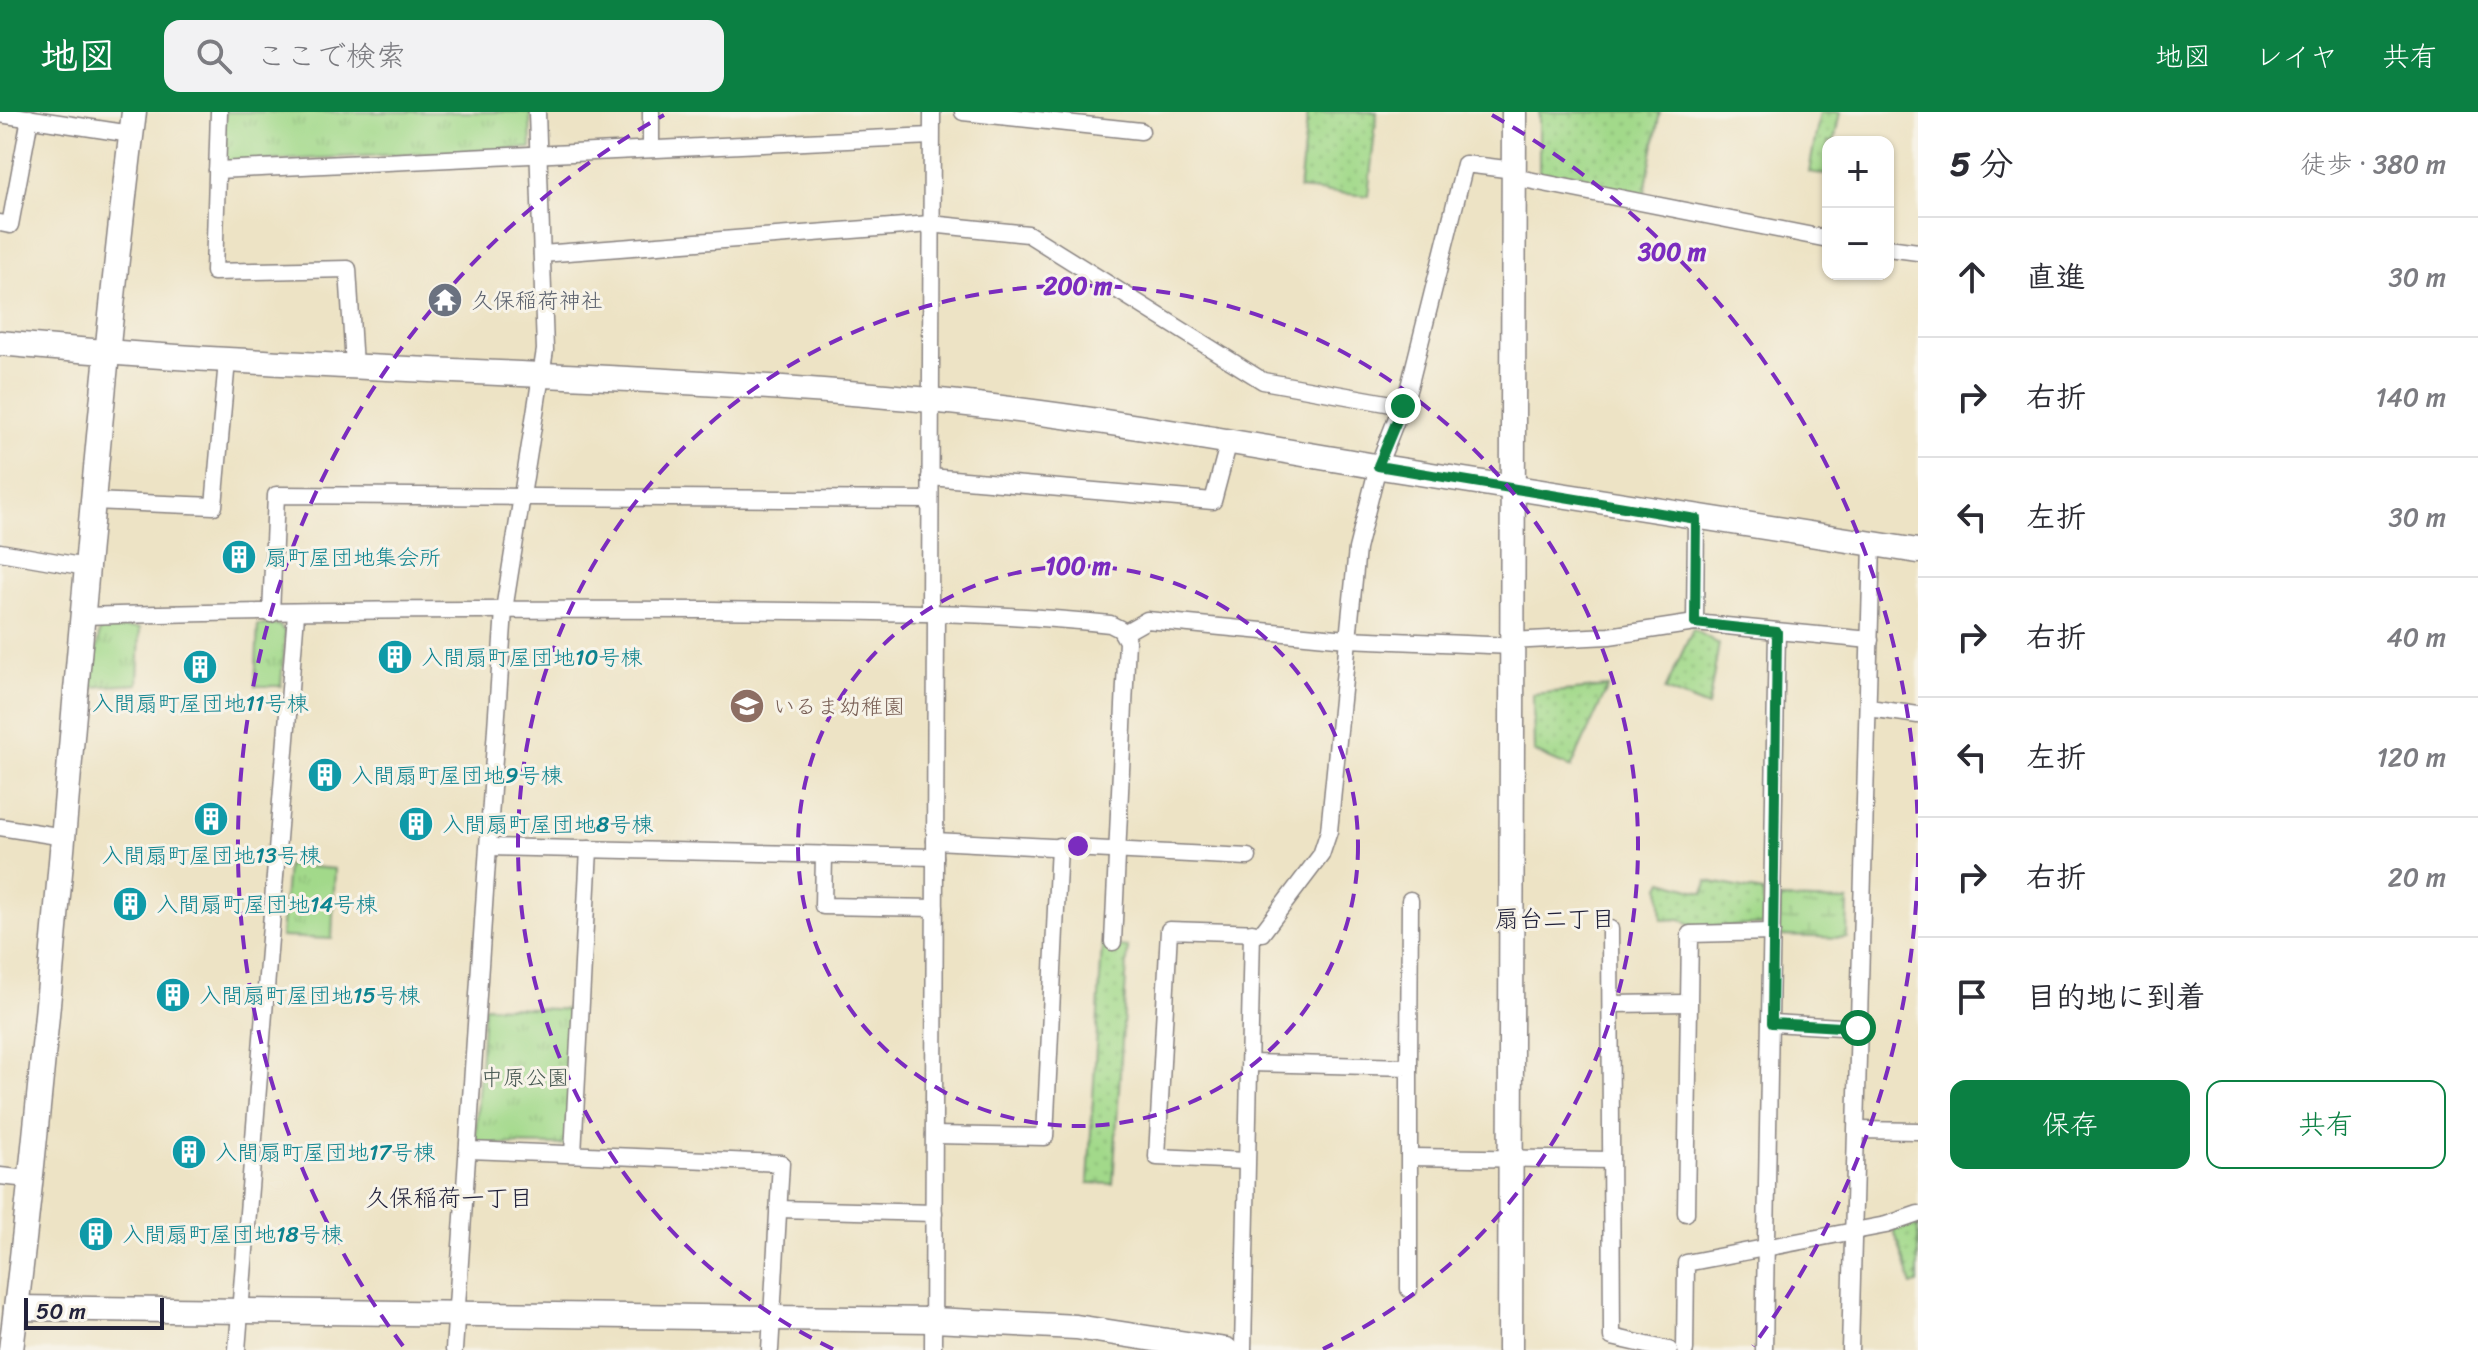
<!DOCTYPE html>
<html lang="ja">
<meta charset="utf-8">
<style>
:root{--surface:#fff;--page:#f2f2f3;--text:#2b2b33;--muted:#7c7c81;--line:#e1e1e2;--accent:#0b8043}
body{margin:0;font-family:Sriracha,"Klee One",sans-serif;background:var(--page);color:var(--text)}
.controls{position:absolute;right:24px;top:24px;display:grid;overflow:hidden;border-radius:16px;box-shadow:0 2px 6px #0004}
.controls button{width:72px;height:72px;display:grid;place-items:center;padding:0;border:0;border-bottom:2px solid var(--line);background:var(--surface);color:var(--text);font:40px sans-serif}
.scale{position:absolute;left:24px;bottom:20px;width:140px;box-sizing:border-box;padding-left:8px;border:4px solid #22223b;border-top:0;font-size:22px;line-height:28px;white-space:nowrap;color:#22223b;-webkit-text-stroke:6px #f7f3e8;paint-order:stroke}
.stop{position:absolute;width:24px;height:24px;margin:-18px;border:6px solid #0b8043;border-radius:50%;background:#fff}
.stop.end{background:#0b8043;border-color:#fff;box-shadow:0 2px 8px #0008}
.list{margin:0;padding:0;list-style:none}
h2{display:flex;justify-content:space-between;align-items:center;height:104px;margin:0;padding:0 32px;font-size:34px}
h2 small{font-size:26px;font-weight:400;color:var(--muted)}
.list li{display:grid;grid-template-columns:52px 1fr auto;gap:24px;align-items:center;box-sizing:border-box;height:120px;padding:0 32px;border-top:2px solid var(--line)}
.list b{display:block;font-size:30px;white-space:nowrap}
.list em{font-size:26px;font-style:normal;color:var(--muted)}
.actions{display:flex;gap:16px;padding:24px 32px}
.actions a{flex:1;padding:18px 0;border:2px solid var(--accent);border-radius:16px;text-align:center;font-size:28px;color:var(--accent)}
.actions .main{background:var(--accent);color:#fff}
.icon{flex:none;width:44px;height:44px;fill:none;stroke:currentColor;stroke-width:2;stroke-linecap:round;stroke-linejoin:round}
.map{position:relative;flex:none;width:1918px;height:1238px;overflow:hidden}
header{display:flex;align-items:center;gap:48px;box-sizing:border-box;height:112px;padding:0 40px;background:var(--accent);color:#fff}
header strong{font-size:38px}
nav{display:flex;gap:44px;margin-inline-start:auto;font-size:28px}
.search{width:560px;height:72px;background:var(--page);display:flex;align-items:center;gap:20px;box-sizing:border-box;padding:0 28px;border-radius:16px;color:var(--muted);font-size:30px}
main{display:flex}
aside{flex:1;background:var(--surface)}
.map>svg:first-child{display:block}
.grass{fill:url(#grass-dots);stroke:#627e62;stroke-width:2}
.wetland{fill:url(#wetland-marsh);stroke:#627e62;stroke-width:2}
.park{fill:url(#park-tufts);stroke:#627e62;stroke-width:2}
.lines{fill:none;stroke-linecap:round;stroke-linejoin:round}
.street-casing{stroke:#888280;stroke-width:19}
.secondary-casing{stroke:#888280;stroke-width:27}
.street{stroke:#fff;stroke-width:16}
.secondary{stroke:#fff;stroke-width:24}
.route{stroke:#0b8043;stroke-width:10}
.ring{fill:none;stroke:#7b2cbf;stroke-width:4;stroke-dasharray:14 10}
.labels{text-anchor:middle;stroke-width:6;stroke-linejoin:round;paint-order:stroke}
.worship-label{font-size:22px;fill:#5b616d;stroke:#f7f3e8;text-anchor:start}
.culture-label{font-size:22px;fill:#0d838f;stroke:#f7f3e8;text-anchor:start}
.education-label{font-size:22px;fill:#785e54;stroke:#f7f3e8;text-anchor:start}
.park-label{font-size:22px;fill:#485953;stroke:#f7f3e8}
.neighbourhood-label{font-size:24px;fill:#22223b;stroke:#f7f3e8}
.centre{fill:#7b2cbf;stroke:#f7f3e8;stroke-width:4}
.ring-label{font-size:24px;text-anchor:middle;font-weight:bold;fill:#7b2cbf;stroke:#f7f3e8;stroke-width:6;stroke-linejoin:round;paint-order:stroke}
</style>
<header>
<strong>地図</strong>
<div class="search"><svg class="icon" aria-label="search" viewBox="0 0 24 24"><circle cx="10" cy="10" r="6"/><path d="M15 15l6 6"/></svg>ここで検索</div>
<nav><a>地図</a><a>レイヤ</a><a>共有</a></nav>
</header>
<main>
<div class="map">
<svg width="1918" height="1238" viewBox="0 0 1918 1238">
<defs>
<pattern id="grass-dots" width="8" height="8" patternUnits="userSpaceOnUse" patternTransform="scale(2)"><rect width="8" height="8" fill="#a2d98a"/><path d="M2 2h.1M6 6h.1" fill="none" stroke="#8bba78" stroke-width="1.8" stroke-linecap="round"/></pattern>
<pattern id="wetland-marsh" width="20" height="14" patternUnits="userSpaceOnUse" patternTransform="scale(2)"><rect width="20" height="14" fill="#a2d98a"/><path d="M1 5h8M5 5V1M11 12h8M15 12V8" fill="none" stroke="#8bba78"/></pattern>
<pattern id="park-tufts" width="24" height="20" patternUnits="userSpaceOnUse" patternTransform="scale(2)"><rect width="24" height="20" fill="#a2d98a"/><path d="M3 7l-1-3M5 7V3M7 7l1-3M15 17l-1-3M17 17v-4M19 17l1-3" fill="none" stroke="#8bba78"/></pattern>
</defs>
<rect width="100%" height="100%" fill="#f7f3e8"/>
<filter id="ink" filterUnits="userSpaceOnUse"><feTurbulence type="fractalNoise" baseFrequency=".0125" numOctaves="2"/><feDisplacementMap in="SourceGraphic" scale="16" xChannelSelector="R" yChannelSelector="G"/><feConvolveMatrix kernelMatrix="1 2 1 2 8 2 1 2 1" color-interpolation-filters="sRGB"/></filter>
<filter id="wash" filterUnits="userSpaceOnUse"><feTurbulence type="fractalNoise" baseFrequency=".006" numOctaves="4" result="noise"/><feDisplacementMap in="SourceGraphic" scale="32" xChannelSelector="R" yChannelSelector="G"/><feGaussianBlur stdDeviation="1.8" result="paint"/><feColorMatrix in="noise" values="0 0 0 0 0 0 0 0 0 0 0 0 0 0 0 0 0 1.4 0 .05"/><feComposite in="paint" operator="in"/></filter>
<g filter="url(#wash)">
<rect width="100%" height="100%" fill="#ede3c5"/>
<g class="grass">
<path d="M 1308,0 L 1377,0 L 1368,84 L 1299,77 Z"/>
<path d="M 1539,0 L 1660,0 L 1644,85 L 1539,66 Z"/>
<path d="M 1820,0 L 1840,0 L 1834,30 L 1828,30 L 1827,63 L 1809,60 Z"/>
<path d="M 1693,517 L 1719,532 L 1708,595 L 1665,578 Z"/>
<path d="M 1608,575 L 1571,656 L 1534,640 L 1533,582 Z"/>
<path d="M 1663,769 L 1704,781 L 1707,769 L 1763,780 L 1763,813 L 1692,815 L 1681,807 L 1662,808 L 1660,775 Z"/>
<path d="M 1102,833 L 1128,835 L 1113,1072 L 1088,1071 Z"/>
<path d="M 1918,1108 L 1918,1172 L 1912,1173 L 1894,1118 Z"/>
</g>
<path class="wetland" d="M 1780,787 L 1848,789 L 1847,826 L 1779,824 Z"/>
<g class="park">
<path d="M 225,0 L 530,0 L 531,36 L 223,51 Z"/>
<path d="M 258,513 L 279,513 L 285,520 L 281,574 L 255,574 Z"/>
<path d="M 100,516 L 140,516 L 138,572 L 91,575 Z"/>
<path d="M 287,753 L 335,757 L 332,827 L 281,825 Z"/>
<path d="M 484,894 L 576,898 L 566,1033 L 475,1032 Z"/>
</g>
</g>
<g filter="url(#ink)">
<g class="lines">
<g class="street-casing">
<g id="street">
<path d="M 219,0 L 214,160 L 348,157 L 354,254"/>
<path d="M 651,0 L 651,37"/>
<path d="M 963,0 L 1141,19"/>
<path d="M 0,2 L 131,22"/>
<path d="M 217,58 L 931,24"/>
<path d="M 1513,65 L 1828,127"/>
<path d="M 0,111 L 10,113 L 30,6"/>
<path d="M 1888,136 L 1918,140"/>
<path d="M 542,142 L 930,112 L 1028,122 L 1263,269 L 1403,294"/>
<path d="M 930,365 L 1213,389 L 1229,329"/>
<path d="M 92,389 L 214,394 L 227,249"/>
<path d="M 0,440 L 86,455"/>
<path d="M 930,500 L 932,0"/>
<path d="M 271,502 L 276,383 L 930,388"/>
<path d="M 83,504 C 292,498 502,497 712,498 C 845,500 978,498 1110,512 L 1120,517 L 1127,529 L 1113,830"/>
<path d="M 1695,511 L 1696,407"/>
<path d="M 1124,521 L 1147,508 L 1347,527 L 1512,534"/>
<path d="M 1512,529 L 1609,524 L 1695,511 L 1870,528"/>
<path d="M 1869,596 L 1918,603"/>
<path d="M 0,715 L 64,725"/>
<path d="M 935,729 L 1248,745"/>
<path d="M 490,735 L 935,745"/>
<path d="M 824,742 L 823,794 L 935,796"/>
<path d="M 1610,817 L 1612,1225 L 1669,1238"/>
<path d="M 1612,892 L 1688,891"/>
<path d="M 1772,911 L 1858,916"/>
<path d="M 1250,951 L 1409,955 L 1409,1177"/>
<path d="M 1409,955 L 1410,788"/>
<path d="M 1858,1018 L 1918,1019"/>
<path d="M 934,1023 L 1045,1025 L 1059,734"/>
<path d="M 469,1038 L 781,1051 L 770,1238"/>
<path d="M 573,1042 L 589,737"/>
<path d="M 1410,1045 L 1610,1048"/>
<path d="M 1246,1049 L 1157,1045 L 1169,818 L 1262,821 L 1321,743 L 1329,719 L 1357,437 L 1378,354 L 1409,275 L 1465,52 L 1514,58"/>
<path d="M 0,1064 L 28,1067"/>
<path d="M 778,1097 L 934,1101"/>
<path d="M 1686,1101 L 1690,822 L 1772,820"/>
<path d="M 237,1238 L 296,502"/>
<path d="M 454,1238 L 504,498 L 545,238 L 537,0"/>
<path d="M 933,1238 L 936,501"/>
<path d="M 1243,1238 L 1252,820"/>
<path d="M 1685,1238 L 1686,1151 L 1886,1113 L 1918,1102"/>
<path d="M 1764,1238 L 1777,520"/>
<path d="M 1850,1238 L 1872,432"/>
</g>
</g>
<g class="secondary-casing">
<g id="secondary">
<path d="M 0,231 C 309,261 621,258 930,288 C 1081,303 1231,330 1381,355 C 1560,384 1739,412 1918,439"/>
<path d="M 16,1196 L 933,1208 L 1076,1215 L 1226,1238"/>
<path d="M 11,1238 C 62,826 83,412 134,0"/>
<path d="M 1510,1238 L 1514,0"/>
</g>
</g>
<use href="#street" class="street"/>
<use href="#secondary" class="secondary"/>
</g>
</g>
<g class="lines" filter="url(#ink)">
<path class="route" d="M 1403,294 L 1378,354 L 1696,407 L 1695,511 L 1777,520 L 1772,911 L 1858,916"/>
</g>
<g class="ring">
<circle cx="1078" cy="734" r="280"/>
<path d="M833 1237A560 560 0 1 1 1323 1237"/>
<path d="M1918 741A840 840 0 0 1 1753 1234M403 1234A840 840 0 0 1 664 3M1492 3A840 840 0 0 1 1918 727"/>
</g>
<defs>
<g id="temple-disc" transform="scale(1.8)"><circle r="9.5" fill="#6b7280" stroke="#f7f3e8"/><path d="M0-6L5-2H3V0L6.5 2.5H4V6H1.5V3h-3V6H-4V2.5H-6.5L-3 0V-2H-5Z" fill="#fff"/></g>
<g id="building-disc" transform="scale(1.8)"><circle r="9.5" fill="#0f9aa8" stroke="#f7f3e8"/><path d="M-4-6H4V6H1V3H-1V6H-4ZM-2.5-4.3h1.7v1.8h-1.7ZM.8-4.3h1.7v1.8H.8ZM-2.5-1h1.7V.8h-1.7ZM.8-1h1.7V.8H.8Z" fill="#fff"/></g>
<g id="school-disc" transform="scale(1.8)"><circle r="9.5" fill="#8d6e63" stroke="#f7f3e8"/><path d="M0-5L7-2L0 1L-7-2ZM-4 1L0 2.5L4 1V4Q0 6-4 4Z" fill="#fff"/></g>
</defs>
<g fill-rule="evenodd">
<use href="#temple-disc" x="445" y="188"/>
<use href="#building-disc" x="239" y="445"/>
<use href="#building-disc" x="395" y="545"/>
<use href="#building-disc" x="200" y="555"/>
<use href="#school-disc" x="747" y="594"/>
<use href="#building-disc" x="325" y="663"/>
<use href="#building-disc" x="211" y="707"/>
<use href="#building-disc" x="416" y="712"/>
<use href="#building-disc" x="130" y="792"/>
<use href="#building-disc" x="173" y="883"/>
<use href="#building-disc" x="189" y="1040"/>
<use href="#building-disc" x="96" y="1122"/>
</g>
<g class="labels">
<g class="worship-label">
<text x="471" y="196">久保稲荷神社</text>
</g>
<g class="culture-label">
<text x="265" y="453">扇町屋団地集会所</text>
<text x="421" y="553">入間扇町屋団地10号棟</text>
<text x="200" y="599" text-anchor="middle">入間扇町屋団地11号棟</text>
<text x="351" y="671">入間扇町屋団地9号棟</text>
<text x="442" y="720">入間扇町屋団地8号棟</text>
<text x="211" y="751" text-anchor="middle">入間扇町屋団地13号棟</text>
<text x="156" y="800">入間扇町屋団地14号棟</text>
<text x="199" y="891">入間扇町屋団地15号棟</text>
<text x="215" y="1048">入間扇町屋団地17号棟</text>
<text x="122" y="1130">入間扇町屋団地18号棟</text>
</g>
<g class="education-label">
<text x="773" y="602">いるま幼稚園</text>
</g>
<g class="park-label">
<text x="525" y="973">中原公園</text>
</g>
<g class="neighbourhood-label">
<text x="1555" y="815">扇台二丁目</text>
<text x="449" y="1094">久保稲荷一丁目</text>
</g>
</g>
<circle cx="1078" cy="734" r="12" class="centre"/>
<g class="ring-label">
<text x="1672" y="148">300 m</text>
<text x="1078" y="182">200 m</text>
<text x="1078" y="462">100 m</text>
</g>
</svg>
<div class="controls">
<button>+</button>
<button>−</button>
</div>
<div class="scale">50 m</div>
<div class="stop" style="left:1858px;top:916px"></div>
<div class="stop end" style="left:1403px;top:294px"></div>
</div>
<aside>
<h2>5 分<small>徒歩 · 380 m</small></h2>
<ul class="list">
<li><svg class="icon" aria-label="ahead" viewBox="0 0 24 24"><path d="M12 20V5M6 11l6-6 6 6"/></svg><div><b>直進</b></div><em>30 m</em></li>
<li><svg class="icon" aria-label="right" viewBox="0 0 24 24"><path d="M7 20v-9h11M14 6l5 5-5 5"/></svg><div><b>右折</b></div><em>140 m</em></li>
<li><svg class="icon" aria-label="left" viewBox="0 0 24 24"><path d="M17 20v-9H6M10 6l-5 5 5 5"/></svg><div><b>左折</b></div><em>30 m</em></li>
<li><svg class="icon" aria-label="right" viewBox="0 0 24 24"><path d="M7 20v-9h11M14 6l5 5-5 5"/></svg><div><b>右折</b></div><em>40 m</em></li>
<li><svg class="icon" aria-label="left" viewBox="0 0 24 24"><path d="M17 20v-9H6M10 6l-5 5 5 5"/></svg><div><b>左折</b></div><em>120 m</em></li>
<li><svg class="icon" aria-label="right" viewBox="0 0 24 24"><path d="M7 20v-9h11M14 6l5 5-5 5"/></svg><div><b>右折</b></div><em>20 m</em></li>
<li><svg class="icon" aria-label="arrive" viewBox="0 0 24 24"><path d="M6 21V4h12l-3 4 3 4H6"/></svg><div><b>目的地に到着</b></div></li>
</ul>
<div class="actions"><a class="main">保存</a><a>共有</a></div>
</aside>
</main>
